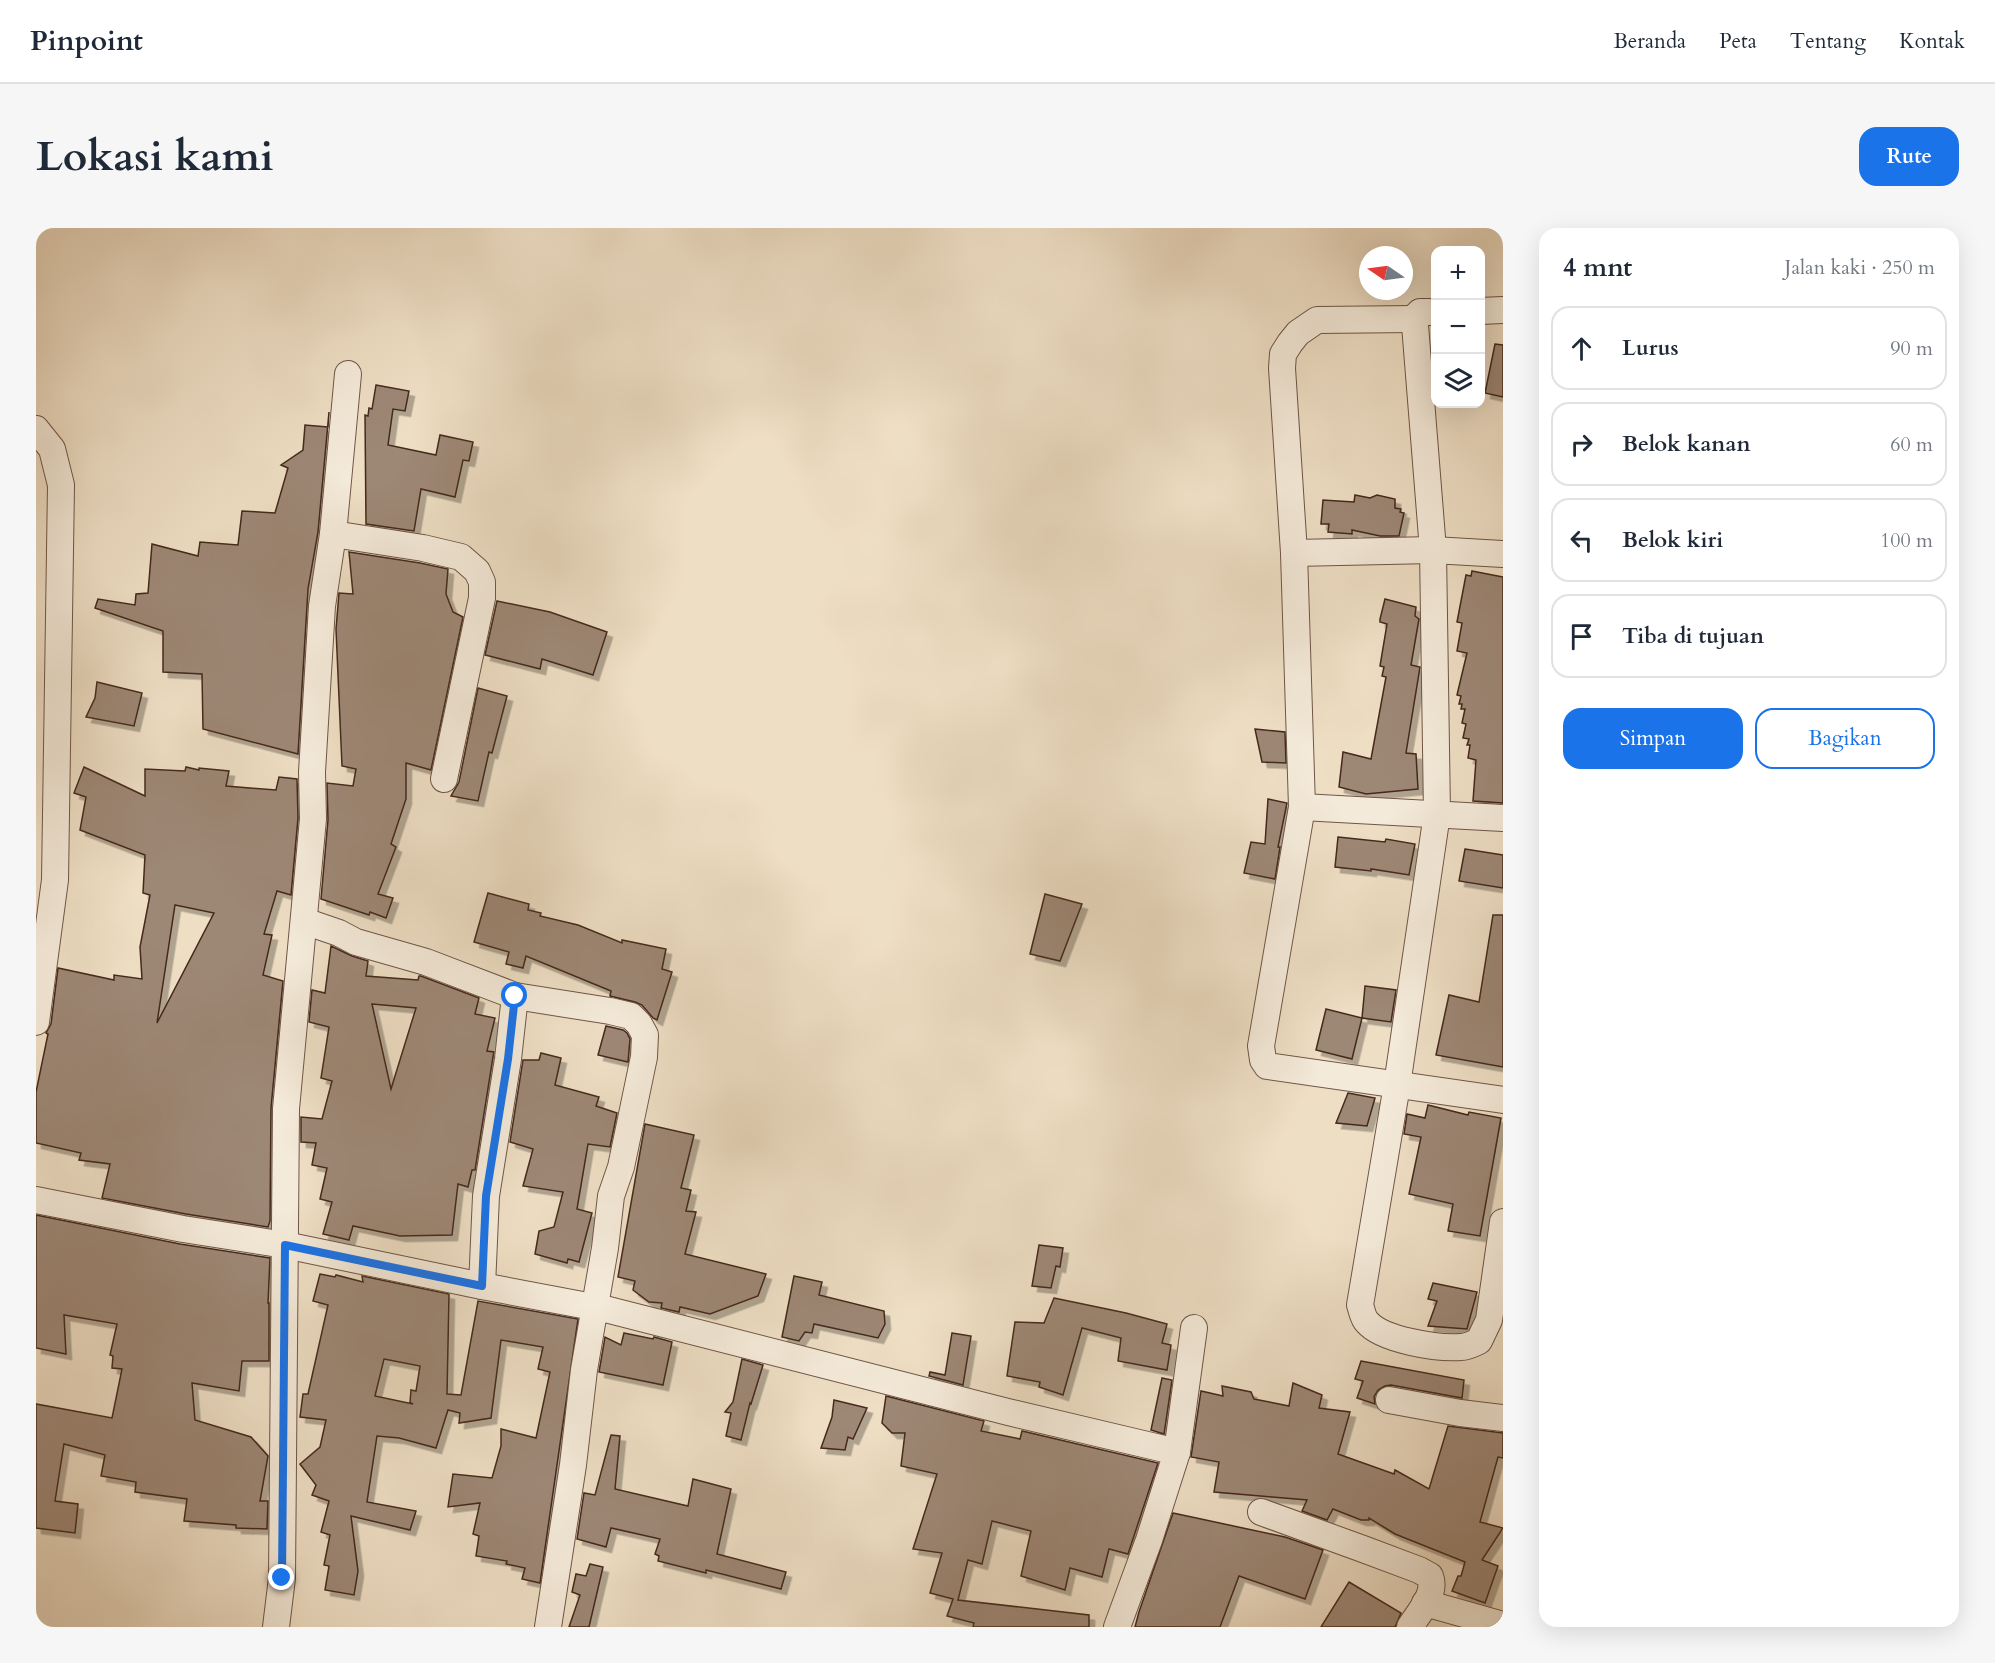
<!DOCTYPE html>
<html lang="id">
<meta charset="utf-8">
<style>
:root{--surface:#fff;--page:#f6f6f7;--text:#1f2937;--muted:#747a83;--line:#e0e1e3;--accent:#1a73e8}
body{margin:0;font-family:Cardo,serif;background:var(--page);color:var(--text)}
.controls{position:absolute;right:18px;top:18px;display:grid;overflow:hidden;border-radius:12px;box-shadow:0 6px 24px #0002}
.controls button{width:54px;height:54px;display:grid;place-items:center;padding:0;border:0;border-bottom:2px solid var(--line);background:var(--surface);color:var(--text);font:30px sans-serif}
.compass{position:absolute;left:1323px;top:18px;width:54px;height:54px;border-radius:50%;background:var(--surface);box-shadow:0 6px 24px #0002;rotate:283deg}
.stop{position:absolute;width:18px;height:18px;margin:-14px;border:4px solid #1a73e8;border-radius:50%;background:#fff}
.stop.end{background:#1a73e8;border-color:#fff;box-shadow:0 2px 6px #0008}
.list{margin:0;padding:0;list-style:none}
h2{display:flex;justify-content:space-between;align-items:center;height:78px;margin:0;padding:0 24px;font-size:26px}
h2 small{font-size:20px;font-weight:400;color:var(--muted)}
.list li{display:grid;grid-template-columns:39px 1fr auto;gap:18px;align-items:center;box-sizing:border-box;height:84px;margin:0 12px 12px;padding:0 12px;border:2px solid var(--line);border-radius:18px}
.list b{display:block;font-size:22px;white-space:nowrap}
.list em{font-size:20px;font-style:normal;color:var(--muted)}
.actions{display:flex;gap:12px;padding:18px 24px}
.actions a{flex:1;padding:14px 0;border:2px solid var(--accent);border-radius:18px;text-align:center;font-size:21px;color:var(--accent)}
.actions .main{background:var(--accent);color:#fff}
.icon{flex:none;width:33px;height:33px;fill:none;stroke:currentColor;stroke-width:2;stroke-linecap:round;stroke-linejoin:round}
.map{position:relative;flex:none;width:1467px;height:1399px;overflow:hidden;border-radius:18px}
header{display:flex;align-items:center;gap:36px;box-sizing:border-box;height:84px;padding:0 30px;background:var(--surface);border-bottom:2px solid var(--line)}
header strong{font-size:28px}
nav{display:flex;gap:33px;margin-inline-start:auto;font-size:21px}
.intro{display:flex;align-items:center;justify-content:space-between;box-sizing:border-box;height:144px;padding:0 36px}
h1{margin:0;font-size:42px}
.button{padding:15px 27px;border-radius:18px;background:var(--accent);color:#fff;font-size:21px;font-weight:700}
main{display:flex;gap:36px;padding:0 36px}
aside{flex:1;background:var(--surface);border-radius:18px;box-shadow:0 6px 24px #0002}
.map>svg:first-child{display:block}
.building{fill:#9d8774;stroke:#45291d;stroke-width:1.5;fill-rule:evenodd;filter:url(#shadow)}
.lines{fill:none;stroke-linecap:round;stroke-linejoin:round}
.street-casing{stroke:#6f5647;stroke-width:28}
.street{stroke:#f4ead9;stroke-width:26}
.route{stroke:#1a73e8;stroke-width:8}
</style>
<header>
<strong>Pinpoint</strong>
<nav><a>Beranda</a><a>Peta</a><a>Tentang</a><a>Kontak</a></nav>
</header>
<div class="intro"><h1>Lokasi kami</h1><a class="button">Rute</a></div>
<main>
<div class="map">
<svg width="1467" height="1399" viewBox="0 0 1467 1399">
<defs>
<filter id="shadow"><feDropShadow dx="5.5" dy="5.5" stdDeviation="0" flood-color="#0004"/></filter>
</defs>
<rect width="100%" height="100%" fill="#eedec4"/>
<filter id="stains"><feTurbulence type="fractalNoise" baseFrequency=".00333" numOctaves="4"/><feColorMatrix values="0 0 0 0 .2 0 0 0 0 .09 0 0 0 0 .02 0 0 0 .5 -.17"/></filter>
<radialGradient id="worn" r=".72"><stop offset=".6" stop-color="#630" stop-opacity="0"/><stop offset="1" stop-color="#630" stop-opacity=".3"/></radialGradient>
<g class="building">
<path d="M 1459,116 L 1467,117 L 1467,169 L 1449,165 Z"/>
<path d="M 340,157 L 373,163 L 369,183 L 357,181 L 352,217 L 400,227 L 404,207 L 437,214 L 433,233 L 427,232 L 419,269 L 385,261 L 378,303 L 330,296 L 329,187 L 332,188 L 333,180 L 336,181 Z"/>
<path d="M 293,184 L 282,304 L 272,361 L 262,526 L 167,501 L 166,446 L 127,444 L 127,403 L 59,380 L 62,371 L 99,377 L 100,366 L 112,365 L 116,316 L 162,328 L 164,314 L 202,317 L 206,283 L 239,285 L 252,240 L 245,237 L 267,222 L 269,197 L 292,199 Z"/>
<path d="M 1319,267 L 1334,270 L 1341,267 L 1359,271 L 1359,280 L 1365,281 L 1364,284 L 1368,285 L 1363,308 L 1344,308 L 1316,302 L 1316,306 L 1292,304 L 1293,296 L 1285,296 L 1287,272 L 1318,274 Z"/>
<path d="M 313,324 L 384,335 L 412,341 L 410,366 L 417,384 L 427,389 L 395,542 L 370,535 L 370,571 L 355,616 L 360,619 L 342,666 L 357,670 L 350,690 L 334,684 L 333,687 L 285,671 L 292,592 L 291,555 L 317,558 L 320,541 L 306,538 L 300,401 L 303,365 L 317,366 Z"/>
<path d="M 1436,343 L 1467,349 L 1467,575 L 1437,573 L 1440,532 L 1432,530 L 1434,517 L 1431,517 L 1433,511 L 1427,510 L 1430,496 L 1426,495 L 1429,481 L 1425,481 L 1426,476 L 1423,476 L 1425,468 L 1421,467 L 1431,425 L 1421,423 L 1426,395 L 1421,394 L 1430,347 L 1435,348 Z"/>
<path d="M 1349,371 L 1380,379 L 1379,388 L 1383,391 L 1375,437 L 1384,439 L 1370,525 L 1380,526 L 1382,561 L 1330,566 L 1303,559 L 1307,524 L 1335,531 L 1350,449 L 1346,448 L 1348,439 L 1344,438 L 1351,396 L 1344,394 L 1344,391 Z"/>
<path d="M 461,373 L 514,384 L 571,404 L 557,447 L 506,431 L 504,441 L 449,427 Z"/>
<path d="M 61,454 L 106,465 L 98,498 L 50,489 L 59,470 Z"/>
<path d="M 442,460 L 471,468 L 456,525 L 453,524 L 442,573 L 415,568 L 423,554 Z"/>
<path d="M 1219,501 L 1249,504 L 1250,535 L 1226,534 Z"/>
<path d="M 48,539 L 109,568 L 109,541 L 149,543 L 150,539 L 163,542 L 163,540 L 193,543 L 190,558 L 240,562 L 243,549 L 261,551 L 262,590 L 255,667 L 241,663 L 228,706 L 236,707 L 227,747 L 247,753 L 235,880 L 234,993 L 232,999 L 150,986 L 66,970 L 74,936 L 43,932 L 45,925 L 0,915 L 0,864 L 12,806 L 10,805 L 15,796 L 22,740 L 78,752 L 78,747 L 106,751 L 104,719 L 114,667 L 107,665 L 109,627 L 44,602 L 50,569 L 38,565 ZM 139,677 L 178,685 L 121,795 Z"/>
<path d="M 1232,571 L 1251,575 L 1242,619 L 1244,619 L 1239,651 L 1208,645 L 1215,614 L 1229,616 Z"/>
<path d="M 1302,609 L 1349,614 L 1350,611 L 1379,616 L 1373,647 L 1335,641 L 1335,643 L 1299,639 Z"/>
<path d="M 1429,621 L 1467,627 L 1467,660 L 1423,653 Z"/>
<path d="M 452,665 L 493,676 L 492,682 L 505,685 L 504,688 L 542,697 L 586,715 L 586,712 L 630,721 L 626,741 L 636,744 L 621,792 L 617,790 L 606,777 L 599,774 L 574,768 L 575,763 L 490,728 L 487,740 L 470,736 L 473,724 L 438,714 Z"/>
<path d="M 1009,666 L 1046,676 L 1024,733 L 994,726 Z"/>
<path d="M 1457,687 L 1467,687 L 1467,839 L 1400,827 L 1413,767 L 1443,774 Z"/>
<path d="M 295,718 L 316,728 L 332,733 L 330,748 L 382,752 L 383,748 L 385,748 L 443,770 L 439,786 L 459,790 L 451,823 L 458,824 L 457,829 L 439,942 L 436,942 L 432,959 L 422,956 L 416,1007 L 364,1008 L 317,998 L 313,1012 L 287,1006 L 296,974 L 284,971 L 291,940 L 276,937 L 280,915 L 265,914 L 265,889 L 286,891 L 296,853 L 285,850 L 293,799 L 273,794 L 276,762 L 289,765 ZM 336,776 L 380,780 L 355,861 Z"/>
<path d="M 1329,758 L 1360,762 L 1355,794 L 1326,790 Z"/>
<path d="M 1290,781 L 1326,790 L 1316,831 L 1280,822 Z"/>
<path d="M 570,798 L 587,802 L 591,805 L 594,811 L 592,834 L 562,827 Z"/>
<path d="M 505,825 L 525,830 L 519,857 L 563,869 L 560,878 L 581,885 L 574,919 L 552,916 L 541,981 L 556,985 L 543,1034 L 532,1031 L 531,1035 L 499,1026 L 503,1003 L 518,999 L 527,964 L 487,958 L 497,921 L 474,914 L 487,832 L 503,832 Z"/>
<path d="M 1312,865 L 1339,870 L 1331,898 L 1300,895 Z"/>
<path d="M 1392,877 L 1432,887 L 1433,884 L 1465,890 L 1444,1008 L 1412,1003 L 1417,976 L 1373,966 L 1385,909 L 1368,906 L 1371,886 L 1389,890 Z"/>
<path d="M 609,896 L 658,907 L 645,960 L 655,962 L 650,983 L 660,984 L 649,1026 L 730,1046 L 722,1068 L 674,1086 L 644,1079 L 643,1084 L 625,1080 L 626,1075 L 613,1074 L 597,1062 L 599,1053 L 582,1049 Z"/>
<path d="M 0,987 L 144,1016 L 234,1030 L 232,1075 L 233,1075 L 233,1133 L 206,1133 L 203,1163 L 156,1155 L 159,1192 L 215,1209 L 232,1228 L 224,1273 L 232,1273 L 231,1301 L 200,1300 L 200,1297 L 148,1293 L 151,1271 L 99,1264 L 100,1254 L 65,1248 L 69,1227 L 28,1216 L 19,1273 L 42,1276 L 39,1305 L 0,1300 L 0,1176 L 76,1190 L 86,1141 L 76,1140 L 77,1128 L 74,1127 L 81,1096 L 28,1087 L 30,1126 L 0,1120 Z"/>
<path d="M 1003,1017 L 1027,1020 L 1024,1039 L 1020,1038 L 1015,1060 L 996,1058 Z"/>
<path d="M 284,1046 L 299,1049 L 300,1047 L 327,1054 L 326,1048 L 413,1066 L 411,1166 L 425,1167 L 442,1073 L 542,1091 L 504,1355 L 486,1351 L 489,1340 L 470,1336 L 471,1333 L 440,1328 L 443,1308 L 437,1306 L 444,1275 L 412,1279 L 417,1246 L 456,1250 L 465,1218 L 465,1201 L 500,1210 L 514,1144 L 502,1141 L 507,1119 L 465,1112 L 455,1190 L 423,1195 L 424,1185 L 412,1182 L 400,1220 L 363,1210 L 341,1208 L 331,1274 L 380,1283 L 374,1302 L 315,1288 L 322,1343 L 318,1367 L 289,1362 L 293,1338 L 288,1337 L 294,1307 L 285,1304 L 293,1273 L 276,1267 L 280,1257 L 264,1236 L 284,1219 L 290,1192 L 264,1189 L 267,1166 L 272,1166 L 292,1077 L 277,1073 ZM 348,1131 L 384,1138 L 380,1163 L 375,1162 L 374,1174 L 377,1176 L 339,1168 Z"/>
<path d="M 758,1048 L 786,1054 L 783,1067 L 848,1083 L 849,1096 L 842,1110 L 778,1096 L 776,1105 L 769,1104 L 763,1113 L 746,1109 Z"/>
<path d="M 1397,1055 L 1441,1064 L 1431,1101 L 1392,1098 L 1401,1073 L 1392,1071 Z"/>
<path d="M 1018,1070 L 1090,1085 L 1131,1096 L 1126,1115 L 1135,1117 L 1131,1142 L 1082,1133 L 1085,1110 L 1046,1100 L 1027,1167 L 1003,1159 L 1004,1154 L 971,1148 L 979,1094 L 1008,1095 Z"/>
<path d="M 588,1105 L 617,1111 L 618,1109 L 636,1114 L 627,1157 L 563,1144 L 569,1109 L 585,1117 Z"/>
<path d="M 916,1105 L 935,1108 L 927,1157 L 893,1148 L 894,1144 L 909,1147 Z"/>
<path d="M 706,1131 L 727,1137 L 715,1176 L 714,1175 L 705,1212 L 690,1208 L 695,1185 L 689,1184 L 697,1174 Z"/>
<path d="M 1325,1133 L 1428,1152 L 1426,1170 L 1355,1157 L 1349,1158 L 1342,1162 L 1338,1169 L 1339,1176 L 1321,1170 L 1327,1153 L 1319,1151 Z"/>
<path d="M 1126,1150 L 1136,1152 L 1128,1206 L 1115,1202 Z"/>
<path d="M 1257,1155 L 1286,1167 L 1283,1180 L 1314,1184 L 1302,1226 L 1358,1246 L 1359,1242 L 1393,1261 L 1412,1198 L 1467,1205 L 1467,1230 L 1462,1229 L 1444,1294 L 1467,1300 L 1446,1332 L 1462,1338 L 1449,1375 L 1416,1363 L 1422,1348 L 1425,1348 L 1429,1334 L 1359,1306 L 1333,1290 L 1333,1292 L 1325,1292 L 1297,1281 L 1291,1292 L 1266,1283 L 1271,1272 L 1178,1264 L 1183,1234 L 1155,1229 L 1165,1163 L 1187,1168 L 1186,1158 L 1215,1164 L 1218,1171 L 1253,1178 Z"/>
<path d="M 850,1168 L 948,1193 L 945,1203 L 984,1211 L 986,1203 L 1122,1235 L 1092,1326 L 1073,1321 L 1066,1349 L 1034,1340 L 1029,1362 L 985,1348 L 995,1303 L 956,1293 L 946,1336 L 932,1332 L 922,1372 L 1053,1387 L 1053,1399 L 937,1399 L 938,1395 L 911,1388 L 917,1371 L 894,1365 L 906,1325 L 877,1321 L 901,1246 L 865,1238 L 869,1205 L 856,1205 L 846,1195 Z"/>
<path d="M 798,1172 L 831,1180 L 817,1211 L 812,1209 L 809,1222 L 785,1220 L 796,1189 Z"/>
<path d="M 575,1207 L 584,1208 L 579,1261 L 652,1278 L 657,1251 L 695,1261 L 681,1326 L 750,1344 L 745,1361 L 670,1342 L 670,1345 L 622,1333 L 623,1328 L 619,1326 L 624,1311 L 575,1300 L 570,1319 L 541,1311 L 548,1265 L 559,1267 Z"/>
<path d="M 1137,1285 L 1249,1309 L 1287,1322 L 1269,1371 L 1203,1348 L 1184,1399 L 1099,1399 L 1103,1384 Z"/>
<path d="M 554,1336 L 567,1339 L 553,1399 L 533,1399 L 544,1367 L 536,1364 L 540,1346 L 550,1348 Z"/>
<path d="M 1313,1354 L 1365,1385 L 1359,1399 L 1285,1399 Z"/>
</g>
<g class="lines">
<g class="street-casing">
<g id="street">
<path d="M 1444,83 L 1467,82"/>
<path d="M 1400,84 L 1384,84 L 1380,88 L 1379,97 L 1397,322 L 1401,586 L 1361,857 L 1324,1077 C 1326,1083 1327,1090 1331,1094 C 1346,1112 1402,1121 1425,1119 C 1431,1119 1437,1116 1443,1113 L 1453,1092 L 1467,994"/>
<path d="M 1379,91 L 1281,92 L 1262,105 L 1254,115 L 1247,126 L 1246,140 L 1258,325 L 1266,579 L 1225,818 L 1227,832 L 1231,838 L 1467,872"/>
<path d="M 0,201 L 16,221 L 25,257 L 19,652 L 0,794"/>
<path d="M 297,306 L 387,320 L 425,329 L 441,343 L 446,354 L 446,370 L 408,551"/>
<path d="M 1258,325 L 1397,322 L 1467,326"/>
<path d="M 1266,579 L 1467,590"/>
<path d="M 268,693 L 303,705 L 320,714 L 390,734 L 479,768 L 574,783 L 595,788 L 603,796 L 609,807 L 608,829 L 585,939 L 575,968 L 569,1020 L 548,1142 L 537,1237 L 512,1399"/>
<path d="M 0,972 L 147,1001 L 249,1017 L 446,1058 L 573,1082 L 972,1184 L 1141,1224 L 1113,1312 L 1081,1399"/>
<path d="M 446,1058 L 450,968 L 472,831 L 479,768"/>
<path d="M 1353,1172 L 1424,1185 L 1467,1190"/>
<path d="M 1141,1224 L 1158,1100"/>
<path d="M 1225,1284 L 1327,1321 L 1383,1342 L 1394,1348 C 1401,1366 1383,1384 1374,1399"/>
<path d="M 1389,1375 L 1467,1397"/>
<path d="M 240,1399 L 246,1350 L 250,881 L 277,591 L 276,544 L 286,378 L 297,306 L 312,146"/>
</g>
</g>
<use href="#street" class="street"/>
</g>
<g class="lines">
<path class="route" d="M 246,1350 L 249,1017 L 446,1058 L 450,968 L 472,831 L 479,768"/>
</g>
<rect width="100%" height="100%" filter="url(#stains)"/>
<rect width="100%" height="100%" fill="url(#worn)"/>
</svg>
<div class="controls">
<button>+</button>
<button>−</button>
<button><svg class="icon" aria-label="layers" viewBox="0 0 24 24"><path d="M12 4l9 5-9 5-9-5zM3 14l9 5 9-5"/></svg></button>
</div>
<svg class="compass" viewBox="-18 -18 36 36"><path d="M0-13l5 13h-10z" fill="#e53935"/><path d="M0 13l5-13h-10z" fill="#747a83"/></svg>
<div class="stop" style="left:479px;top:768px"></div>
<div class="stop end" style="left:246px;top:1350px"></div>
</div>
<aside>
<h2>4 mnt<small>Jalan kaki · 250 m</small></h2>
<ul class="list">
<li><svg class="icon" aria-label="ahead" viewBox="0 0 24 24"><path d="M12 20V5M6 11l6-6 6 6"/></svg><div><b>Lurus</b></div><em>90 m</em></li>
<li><svg class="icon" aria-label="right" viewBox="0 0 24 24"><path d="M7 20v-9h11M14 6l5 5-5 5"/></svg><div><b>Belok kanan</b></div><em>60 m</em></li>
<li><svg class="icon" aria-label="left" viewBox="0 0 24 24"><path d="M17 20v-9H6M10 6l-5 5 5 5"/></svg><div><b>Belok kiri</b></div><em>100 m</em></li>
<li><svg class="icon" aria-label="arrive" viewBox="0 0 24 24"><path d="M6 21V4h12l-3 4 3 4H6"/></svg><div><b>Tiba di tujuan</b></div></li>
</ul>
<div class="actions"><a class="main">Simpan</a><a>Bagikan</a></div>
</aside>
</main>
